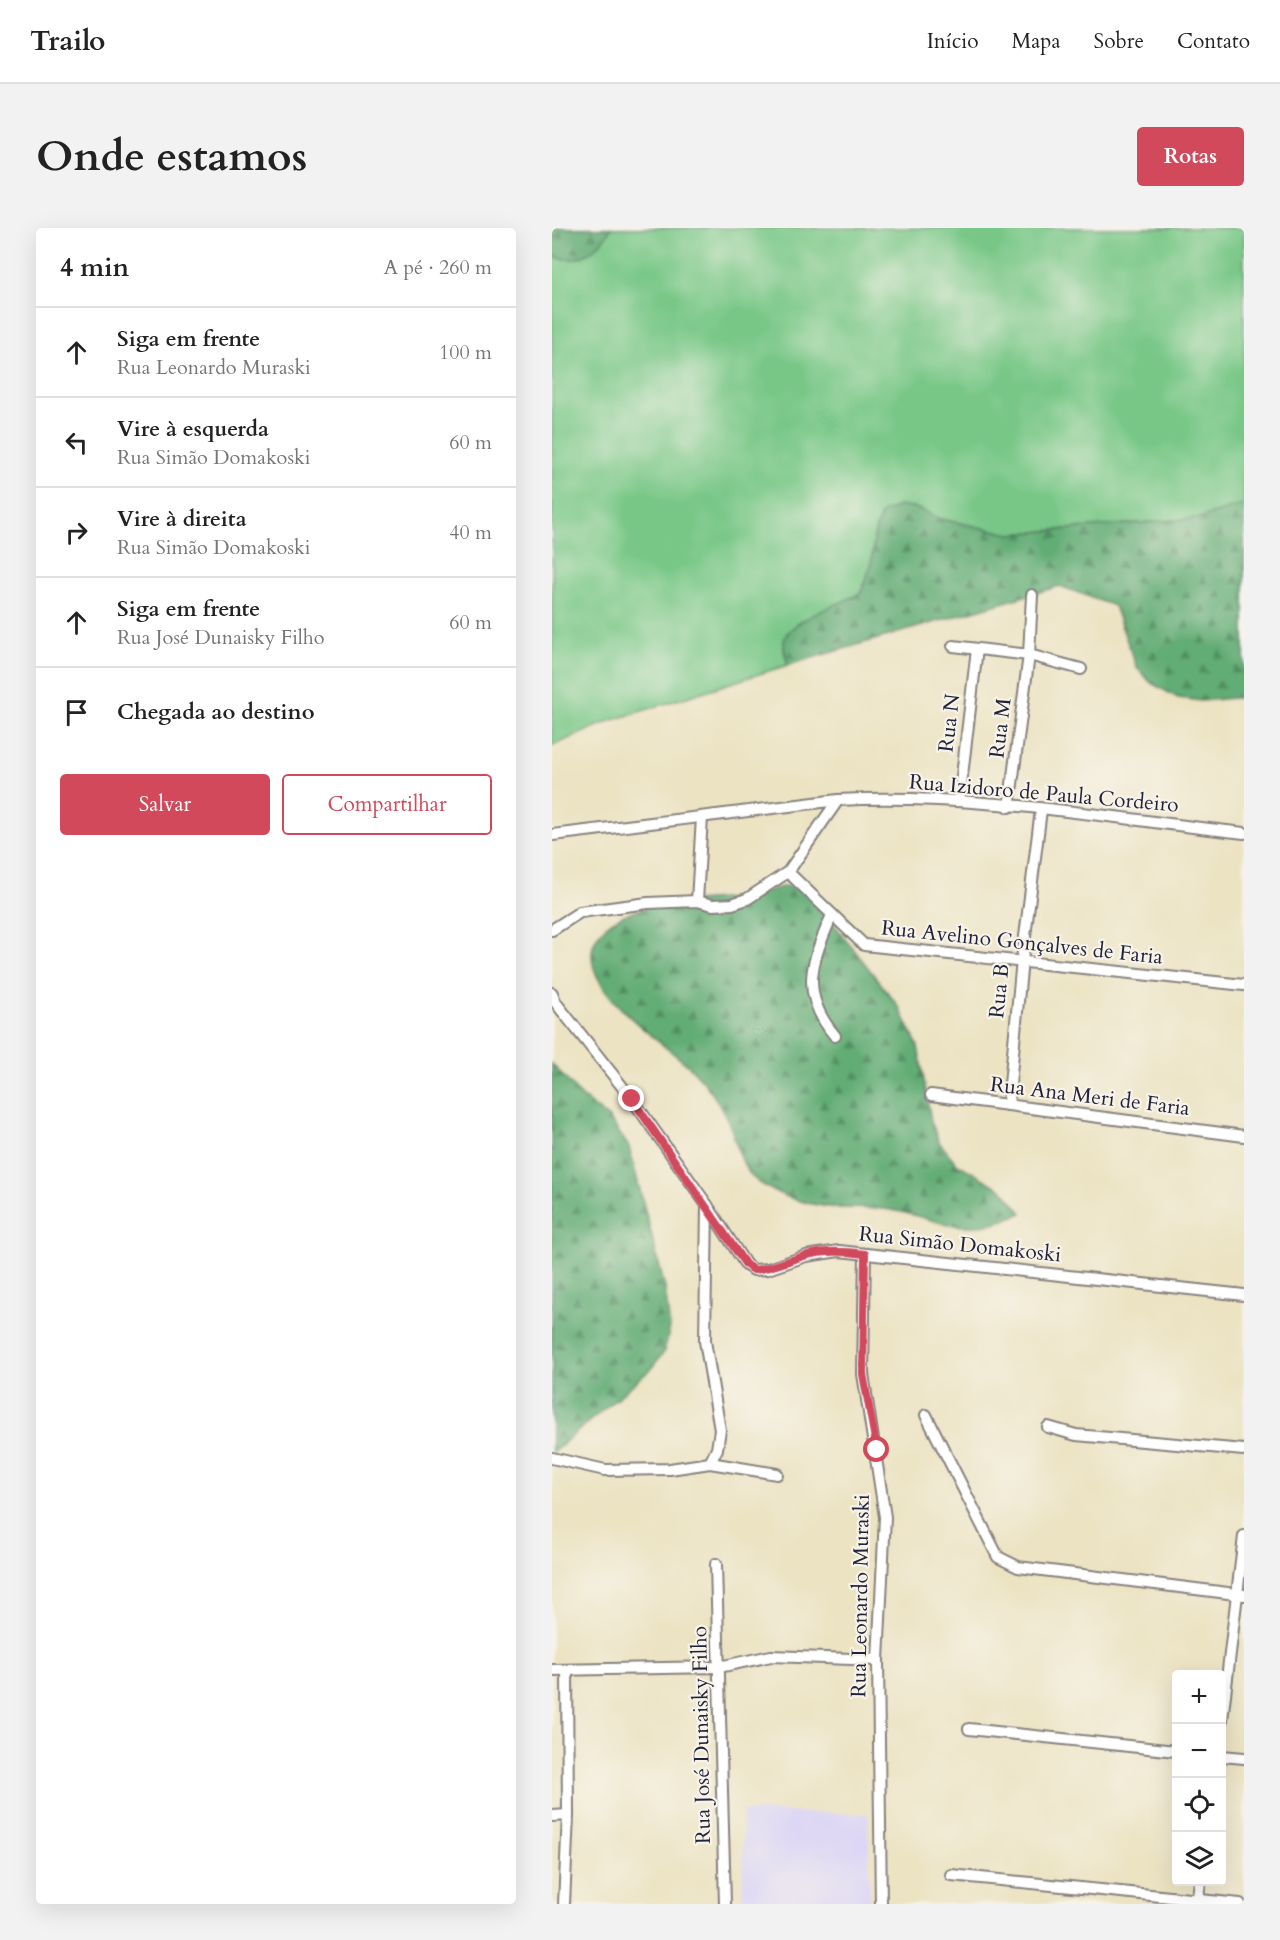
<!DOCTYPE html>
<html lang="pt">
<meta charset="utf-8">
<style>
:root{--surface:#fff;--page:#f2f2f2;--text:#222;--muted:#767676;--line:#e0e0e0;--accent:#d1495b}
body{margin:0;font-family:Cardo,serif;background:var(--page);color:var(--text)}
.controls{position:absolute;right:18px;bottom:18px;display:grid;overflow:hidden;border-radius:6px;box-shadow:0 6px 24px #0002}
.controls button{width:54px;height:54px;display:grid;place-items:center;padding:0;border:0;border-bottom:2px solid var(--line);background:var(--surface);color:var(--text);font:30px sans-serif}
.stop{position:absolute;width:18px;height:18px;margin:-14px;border:4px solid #d1495b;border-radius:50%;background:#fff}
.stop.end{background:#d1495b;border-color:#fff;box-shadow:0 2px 6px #0008}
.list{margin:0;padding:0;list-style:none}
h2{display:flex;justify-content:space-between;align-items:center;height:78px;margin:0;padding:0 24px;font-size:26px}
h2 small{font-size:20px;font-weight:400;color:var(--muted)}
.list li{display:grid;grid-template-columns:39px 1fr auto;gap:18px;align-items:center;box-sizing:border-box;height:90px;padding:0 24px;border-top:2px solid var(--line)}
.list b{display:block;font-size:22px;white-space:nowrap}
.list p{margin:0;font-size:20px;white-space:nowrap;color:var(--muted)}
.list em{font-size:20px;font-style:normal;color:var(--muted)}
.actions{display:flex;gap:12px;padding:18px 24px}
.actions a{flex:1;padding:14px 0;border:2px solid var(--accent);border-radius:6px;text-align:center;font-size:21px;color:var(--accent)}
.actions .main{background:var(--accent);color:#fff}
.icon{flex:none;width:33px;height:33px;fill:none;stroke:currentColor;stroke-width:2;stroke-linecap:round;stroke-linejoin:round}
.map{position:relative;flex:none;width:692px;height:1676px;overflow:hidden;border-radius:6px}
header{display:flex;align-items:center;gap:36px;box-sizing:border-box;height:84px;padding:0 30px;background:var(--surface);border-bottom:2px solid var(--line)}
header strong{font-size:28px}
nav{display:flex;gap:33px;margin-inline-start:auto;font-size:21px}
.intro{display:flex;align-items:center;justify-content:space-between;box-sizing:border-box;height:144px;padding:0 36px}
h1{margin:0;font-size:42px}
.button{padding:15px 27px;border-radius:6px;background:var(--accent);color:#fff;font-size:21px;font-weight:700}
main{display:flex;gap:36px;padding:0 36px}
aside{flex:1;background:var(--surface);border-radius:6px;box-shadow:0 6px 24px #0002}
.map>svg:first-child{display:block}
.built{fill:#dcd6f6}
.green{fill:#78c787;stroke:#4d7461;stroke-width:1.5}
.forest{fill:url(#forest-firs);stroke:#426758;stroke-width:1.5}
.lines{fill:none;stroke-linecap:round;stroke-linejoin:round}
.street-casing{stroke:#87827f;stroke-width:14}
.street{stroke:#fff;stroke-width:10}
.route{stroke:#d1495b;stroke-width:8}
.labels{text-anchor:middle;stroke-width:4.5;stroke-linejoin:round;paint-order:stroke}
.street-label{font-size:21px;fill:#22223b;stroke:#f7f3e8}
</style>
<header>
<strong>Trailo</strong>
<nav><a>Início</a><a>Mapa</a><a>Sobre</a><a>Contato</a></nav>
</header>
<div class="intro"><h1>Onde estamos</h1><a class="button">Rotas</a></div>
<main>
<aside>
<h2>4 min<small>A pé · 260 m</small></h2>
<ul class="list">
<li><svg class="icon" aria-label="ahead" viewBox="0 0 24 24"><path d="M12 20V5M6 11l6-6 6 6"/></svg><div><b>Siga em frente</b><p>Rua Leonardo Muraski</p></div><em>100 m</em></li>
<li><svg class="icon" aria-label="left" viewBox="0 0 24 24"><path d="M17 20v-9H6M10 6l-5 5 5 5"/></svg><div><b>Vire à esquerda</b><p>Rua Simão Domakoski</p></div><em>60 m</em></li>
<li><svg class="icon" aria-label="right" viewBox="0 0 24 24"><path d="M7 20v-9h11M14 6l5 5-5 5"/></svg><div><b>Vire à direita</b><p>Rua Simão Domakoski</p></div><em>40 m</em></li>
<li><svg class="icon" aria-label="ahead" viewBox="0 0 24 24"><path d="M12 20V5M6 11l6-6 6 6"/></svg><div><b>Siga em frente</b><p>Rua José Dunaisky Filho</p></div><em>60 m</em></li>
<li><svg class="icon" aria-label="arrive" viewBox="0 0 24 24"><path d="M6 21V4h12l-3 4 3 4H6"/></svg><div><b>Chegada ao destino</b></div></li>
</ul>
<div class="actions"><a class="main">Salvar</a><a>Compartilhar</a></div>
</aside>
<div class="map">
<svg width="692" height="1676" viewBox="0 0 692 1676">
<defs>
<pattern id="forest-firs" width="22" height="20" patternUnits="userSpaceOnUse" patternTransform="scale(1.5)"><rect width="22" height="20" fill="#62ac74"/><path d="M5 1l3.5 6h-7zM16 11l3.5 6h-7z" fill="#508c60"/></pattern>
</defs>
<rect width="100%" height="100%" fill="#f7f3e8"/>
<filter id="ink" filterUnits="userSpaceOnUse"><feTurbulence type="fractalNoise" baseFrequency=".0167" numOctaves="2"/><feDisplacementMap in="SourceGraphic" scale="12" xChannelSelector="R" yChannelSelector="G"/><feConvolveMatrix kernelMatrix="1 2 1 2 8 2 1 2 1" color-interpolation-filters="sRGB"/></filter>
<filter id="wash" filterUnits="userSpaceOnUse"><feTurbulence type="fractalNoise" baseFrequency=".008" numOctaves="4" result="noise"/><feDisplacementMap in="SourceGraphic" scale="24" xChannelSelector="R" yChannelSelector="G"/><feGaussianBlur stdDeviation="1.35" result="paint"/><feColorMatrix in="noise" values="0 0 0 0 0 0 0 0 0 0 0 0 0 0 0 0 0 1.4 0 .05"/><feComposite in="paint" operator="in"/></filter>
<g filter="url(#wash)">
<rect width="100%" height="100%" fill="#ece3c3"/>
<path class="built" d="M 190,1583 L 316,1586 L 318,1676 L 191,1676 Z"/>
<path class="green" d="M 59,0 L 692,0 L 692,276 L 647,290 L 458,306 L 389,291 L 361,279 L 347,278 L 330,285 L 323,303 L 319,338 L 309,365 L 245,395 L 232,423 L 236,437 L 55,494 L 0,518 L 0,27 C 25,39 47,22 59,0 Z"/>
<g class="forest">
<path d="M 0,0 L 59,0 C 47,22 25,39 0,27 Z"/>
<path d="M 692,276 L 692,469 L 649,473 L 626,470 L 599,455 L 585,440 L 562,378 L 508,358 L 236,437 C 234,428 230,418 233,409 C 239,392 292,374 309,365 L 319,338 L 323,303 L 330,285 L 347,278 L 361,279 L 389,291 L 458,306 L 647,290 Z"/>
<path d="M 233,658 L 249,662 L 278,691 L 347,779 L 366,818 L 379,893 L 387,914 L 404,935 L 451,962 L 470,985 C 453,992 438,998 418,998 C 391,999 365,986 339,982 C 323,979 305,981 289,980 C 261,978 231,970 208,955 C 187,942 185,911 175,891 C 165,870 150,850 132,834 C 105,811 18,754 45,709 C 68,671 147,674 184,670 C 200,668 217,662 233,658 Z"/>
<path d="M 0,836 L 30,869 L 57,890 L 77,919 L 113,1060 L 118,1100 L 112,1124 L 98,1142 L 0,1225 Z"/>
</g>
</g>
<g filter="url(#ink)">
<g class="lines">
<g class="street-casing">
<g id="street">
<path d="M 401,418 L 477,427 L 529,441"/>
<path d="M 407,573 L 425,421"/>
<path d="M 457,579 L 477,427 L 480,367"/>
<path d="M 1,607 L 286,572 C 421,565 558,590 692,605"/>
<path d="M 236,644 L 312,717 L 692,757"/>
<path d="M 145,673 L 150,589"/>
<path d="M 280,687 C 259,735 247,765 283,808"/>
<path d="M 0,702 L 28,684 L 96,675 L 145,673 L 161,677 L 180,676 L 195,671 L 236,644 L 286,572"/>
<path d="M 0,765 L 4,775 L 80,871 L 155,977 L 153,1113 L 168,1202 L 165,1221 L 158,1235"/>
<path d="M 379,867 L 692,908"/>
<path d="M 456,877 L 470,732 L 489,582"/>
<path d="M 155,977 L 194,1037 L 202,1042 L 216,1041 L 254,1028 L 287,1023 L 692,1067"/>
<path d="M 313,1026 L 311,1146 L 333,1289 L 326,1432 L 329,1676"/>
<path d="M 374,1187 L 446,1329 L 466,1339 L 692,1367"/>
<path d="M 496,1199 L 524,1207 L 692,1222"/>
<path d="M 0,1230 L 53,1242 L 118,1241 L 158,1235 L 225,1246"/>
<path d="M 164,1336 L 173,1676"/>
<path d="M 0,1442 L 167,1439 L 219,1428 L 326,1432"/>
<path d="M 670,1492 L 692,1308"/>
<path d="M 417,1501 L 624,1523"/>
<path d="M 670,1528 L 692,1530"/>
<path d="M 0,1588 L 16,1587"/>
<path d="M 399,1647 L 688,1676"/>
<path d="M 12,1676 L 16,1587 L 15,1442"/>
<path d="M 645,1676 L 648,1654"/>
</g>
</g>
<use href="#street" class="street"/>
</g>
</g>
<g class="lines" filter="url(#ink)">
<path class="route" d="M 80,871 L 194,1037 L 202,1042 C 220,1040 235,1033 252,1028 C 272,1022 292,1023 313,1026 L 311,1146 L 325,1222"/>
</g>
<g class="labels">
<g class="street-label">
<text transform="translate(397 495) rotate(-83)" y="7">Rua N</text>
<text transform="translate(448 500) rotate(-83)" y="7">Rua M</text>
<text transform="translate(492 565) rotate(5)" y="7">Rua Izidoro de Paula Cordeiro</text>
<text transform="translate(470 714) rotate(6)" y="7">Rua Avelino Gonçalves de Faria</text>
<text transform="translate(447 763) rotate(-84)" y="7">Rua B</text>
<text transform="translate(538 868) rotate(7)" y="7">Rua Ana Meri de Faria</text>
<text transform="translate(408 1016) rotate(6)" y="7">Rua Simão Domakoski</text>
<text transform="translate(308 1368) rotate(-89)" y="7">Rua Leonardo Muraski</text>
<text transform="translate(149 1507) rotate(-91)" y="7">Rua José Dunaisky Filho</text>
</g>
</g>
</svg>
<div class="controls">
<button>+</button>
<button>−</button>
<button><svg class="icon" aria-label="locate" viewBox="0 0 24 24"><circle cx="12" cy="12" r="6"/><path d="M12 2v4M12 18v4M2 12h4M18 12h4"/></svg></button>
<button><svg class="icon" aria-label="layers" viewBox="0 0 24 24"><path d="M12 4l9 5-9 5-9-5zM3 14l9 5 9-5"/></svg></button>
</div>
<div class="stop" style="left:325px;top:1222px"></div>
<div class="stop end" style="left:80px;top:871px"></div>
</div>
</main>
